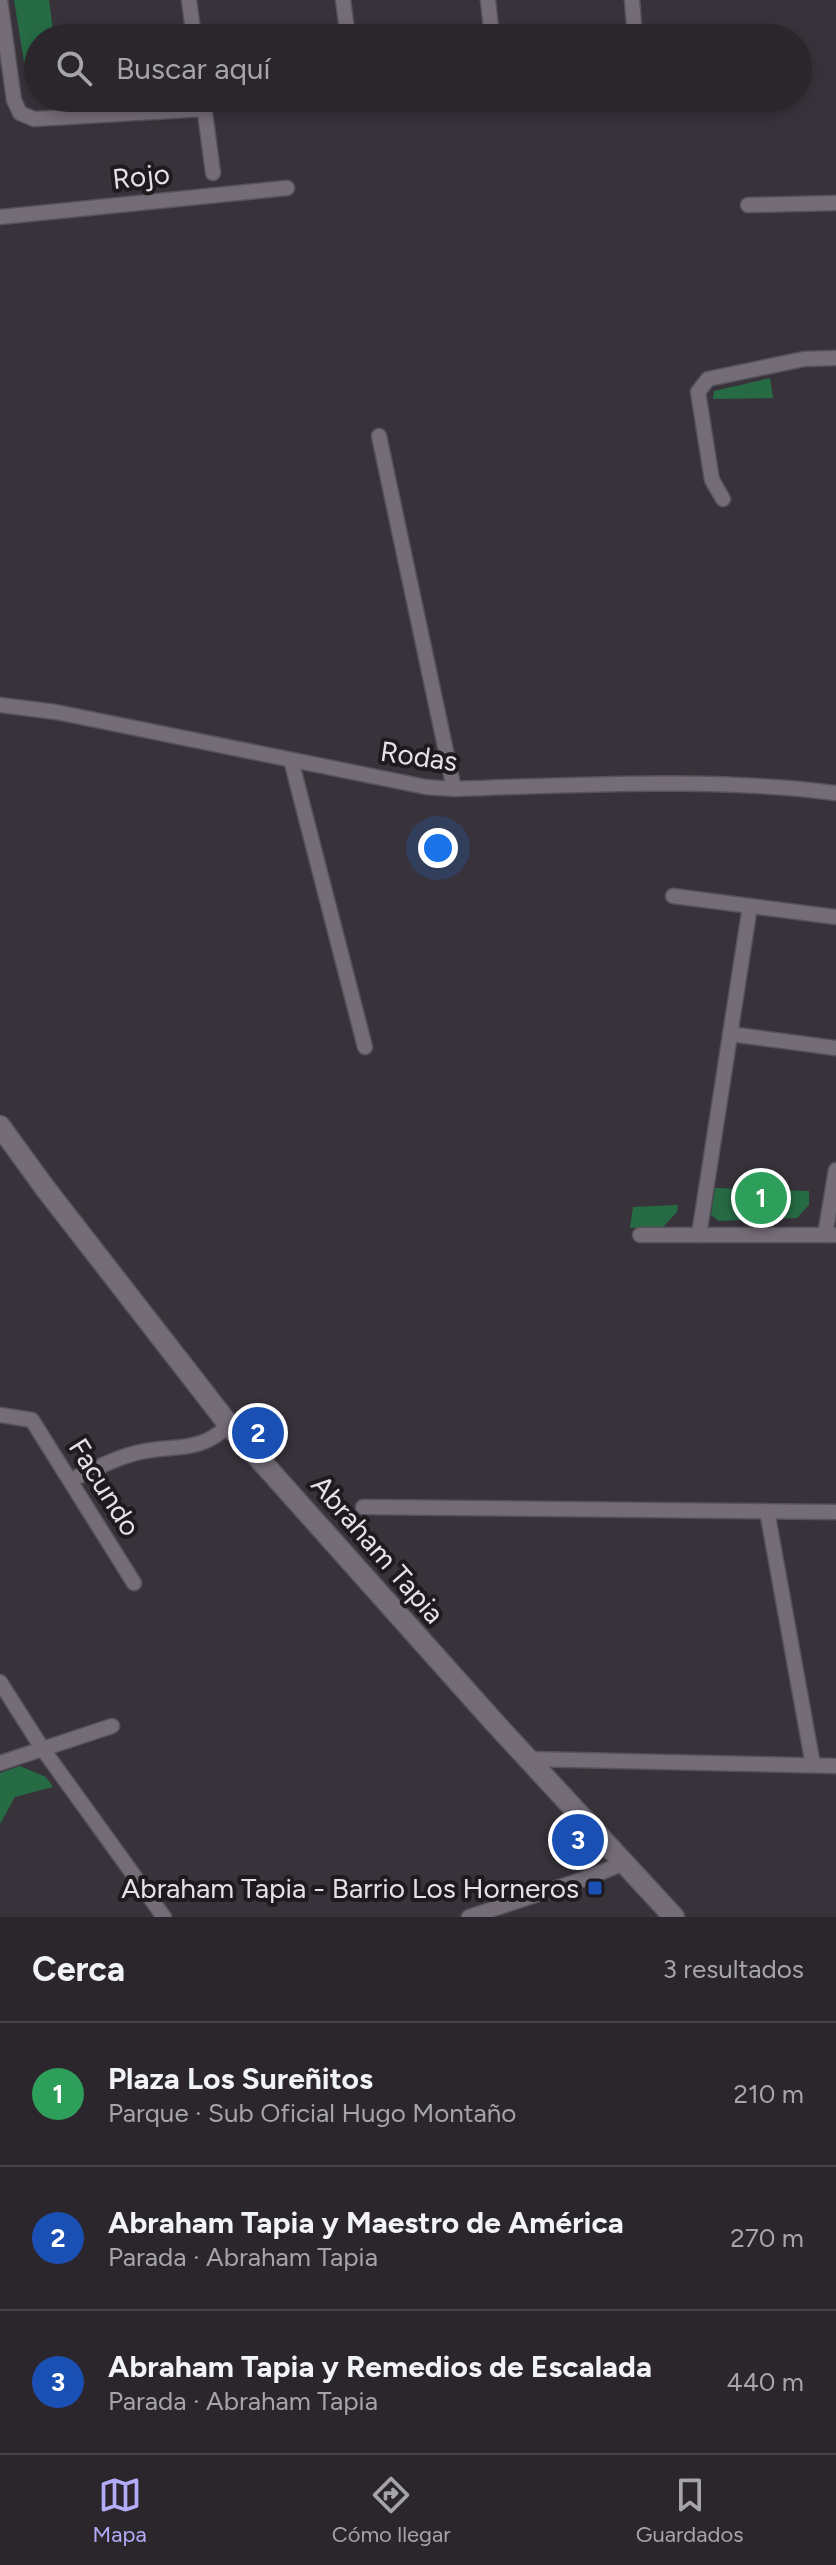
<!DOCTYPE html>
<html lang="es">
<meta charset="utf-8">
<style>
:root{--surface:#2a262c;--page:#322e34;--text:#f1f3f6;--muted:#a5a5a9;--line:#464348;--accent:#b3adf9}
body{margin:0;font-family:Figtree,sans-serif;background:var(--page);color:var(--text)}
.you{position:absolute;left:438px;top:848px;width:28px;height:28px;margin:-20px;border:6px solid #fff;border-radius:50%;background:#1a73e8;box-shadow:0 0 0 12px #1a73e833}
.badge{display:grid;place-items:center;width:52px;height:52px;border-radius:50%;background:var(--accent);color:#fff;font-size:26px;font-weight:700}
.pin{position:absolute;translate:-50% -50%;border:4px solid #fff;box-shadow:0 2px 8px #0006}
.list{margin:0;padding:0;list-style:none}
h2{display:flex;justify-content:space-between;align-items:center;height:104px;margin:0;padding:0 32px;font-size:34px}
h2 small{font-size:26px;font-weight:400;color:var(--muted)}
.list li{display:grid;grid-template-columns:52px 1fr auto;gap:24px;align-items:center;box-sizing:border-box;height:144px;padding:0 32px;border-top:2px solid var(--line)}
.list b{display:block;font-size:30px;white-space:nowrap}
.list p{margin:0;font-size:26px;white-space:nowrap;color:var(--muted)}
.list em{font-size:26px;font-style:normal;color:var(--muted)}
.icon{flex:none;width:44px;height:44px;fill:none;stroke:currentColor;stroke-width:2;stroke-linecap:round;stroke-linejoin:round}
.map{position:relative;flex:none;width:836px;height:1917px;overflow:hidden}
.search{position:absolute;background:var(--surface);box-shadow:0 4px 12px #0003;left:24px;right:24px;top:24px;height:88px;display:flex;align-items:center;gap:20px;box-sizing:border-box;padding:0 28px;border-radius:44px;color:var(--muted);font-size:30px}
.sheet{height:536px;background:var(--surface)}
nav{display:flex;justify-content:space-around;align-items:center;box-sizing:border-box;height:112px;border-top:2px solid var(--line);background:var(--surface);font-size:22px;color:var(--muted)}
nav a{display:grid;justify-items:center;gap:4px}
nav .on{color:var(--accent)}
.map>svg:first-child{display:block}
.green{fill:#266b44}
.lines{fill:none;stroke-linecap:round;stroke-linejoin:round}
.street-casing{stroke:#575159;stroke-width:17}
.secondary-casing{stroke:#575159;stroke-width:23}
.street{stroke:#746c77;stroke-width:14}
.secondary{stroke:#746c77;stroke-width:20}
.transit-dot{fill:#1a4fb4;stroke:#1e1b1f;stroke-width:3}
.labels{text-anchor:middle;stroke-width:8;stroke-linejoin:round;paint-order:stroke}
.street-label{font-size:28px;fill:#e6e1e8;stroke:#1e1b1f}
.poi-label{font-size:28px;fill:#e6e1e8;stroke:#1e1b1f;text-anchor:end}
</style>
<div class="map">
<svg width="836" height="1917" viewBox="0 0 836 1917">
<rect width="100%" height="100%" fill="#38323b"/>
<g class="green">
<path d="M 14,0 L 49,0 L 54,38 L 38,38 L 38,95 L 28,87 Z"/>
<path d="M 770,378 L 773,398 L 713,399 L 714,391 Z"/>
<path d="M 715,1188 L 809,1191 L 809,1205 L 797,1218 L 719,1221 L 711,1215 Z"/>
<path d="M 678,1205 L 677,1212 L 663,1227 L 630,1228 L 633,1207 Z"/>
<path d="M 20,1766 L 46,1777 L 53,1787 L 15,1797 L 0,1824 L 0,1773 Z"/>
</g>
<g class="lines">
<g class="street-casing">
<g id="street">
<path d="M 0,0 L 14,100 L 20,113 L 34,119 L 204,109"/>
<path d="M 189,0 L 194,38"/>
<path d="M 343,0 L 348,38"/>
<path d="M 488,0 L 492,38"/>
<path d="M 632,0 L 635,38"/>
<path d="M 203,98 L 213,173"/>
<path d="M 748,205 L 836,203"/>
<path d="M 0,217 L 287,188"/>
<path d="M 379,436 L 454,789"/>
<path d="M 723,499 L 712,480 L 698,392 L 708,379 L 804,359 L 836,358"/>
<path d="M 0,705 L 56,712 L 426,787 L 454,789 C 582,785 709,777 836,793"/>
<path d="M 291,760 L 365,1047"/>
<path d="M 673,896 L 836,917"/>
<path d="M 730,1034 L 836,1048"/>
<path d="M 640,1235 L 836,1235"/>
<path d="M 699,1235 L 750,906"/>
<path d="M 825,1235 L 836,1170"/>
<path d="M 0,1415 L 32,1420 L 134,1583"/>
<path d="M 71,1480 C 90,1471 109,1461 129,1455 C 168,1442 196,1457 229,1425"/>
<path d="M 363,1507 L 836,1512"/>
<path d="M 767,1511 L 813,1765"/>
<path d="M 0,1682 L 42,1748 L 164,1917"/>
<path d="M 530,1759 L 836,1766"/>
<path d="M 0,1763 L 112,1726"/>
<path d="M 469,1917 L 587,1878 L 624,1863"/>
</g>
</g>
<g class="secondary-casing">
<path id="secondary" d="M 0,1126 L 45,1188 L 229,1425 L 494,1722 L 674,1917"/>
</g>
<use href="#street" class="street"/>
<use href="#secondary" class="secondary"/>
</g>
<rect class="transit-dot" x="587" y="1880" width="16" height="16" rx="4"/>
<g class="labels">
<g class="street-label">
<text transform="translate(141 176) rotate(-6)" y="10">Rojo</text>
<text transform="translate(419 756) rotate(8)" y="10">Rodas</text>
<text transform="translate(105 1487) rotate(58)" y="10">Facundo</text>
<text transform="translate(378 1549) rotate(49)" y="10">Abraham Tapia</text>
</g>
<g class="poi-label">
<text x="579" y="1898">Abraham Tapia - Barrio Los Horneros</text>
</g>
</g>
</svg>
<div class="you"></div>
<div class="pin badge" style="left:761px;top:1198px;background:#2e9e5b">1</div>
<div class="pin badge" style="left:258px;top:1433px;background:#1a4fb4">2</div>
<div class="pin badge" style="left:578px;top:1840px;background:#1a4fb4">3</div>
<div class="search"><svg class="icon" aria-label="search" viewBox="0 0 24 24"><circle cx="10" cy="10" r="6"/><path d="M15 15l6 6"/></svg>Buscar aquí</div>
</div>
<section class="sheet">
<h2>Cerca<small>3 resultados</small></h2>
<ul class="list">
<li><span class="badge" style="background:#2e9e5b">1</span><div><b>Plaza Los Sureñitos</b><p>Parque · Sub Oficial Hugo Montaño</p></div><em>210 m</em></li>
<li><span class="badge" style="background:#1a4fb4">2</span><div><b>Abraham Tapia y Maestro de América</b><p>Parada · Abraham Tapia</p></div><em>270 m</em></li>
<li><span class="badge" style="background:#1a4fb4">3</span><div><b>Abraham Tapia y Remedios de Escalada</b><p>Parada · Abraham Tapia</p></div><em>440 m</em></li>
</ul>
</section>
<nav>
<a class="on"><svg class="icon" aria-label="map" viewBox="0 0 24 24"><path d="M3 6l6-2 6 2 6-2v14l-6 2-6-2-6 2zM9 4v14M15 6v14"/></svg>Mapa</a>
<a><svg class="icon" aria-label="directions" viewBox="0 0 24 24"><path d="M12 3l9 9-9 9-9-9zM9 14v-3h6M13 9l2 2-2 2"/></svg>Cómo llegar</a>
<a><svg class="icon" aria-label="saved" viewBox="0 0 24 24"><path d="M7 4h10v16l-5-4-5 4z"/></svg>Guardados</a>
</nav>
